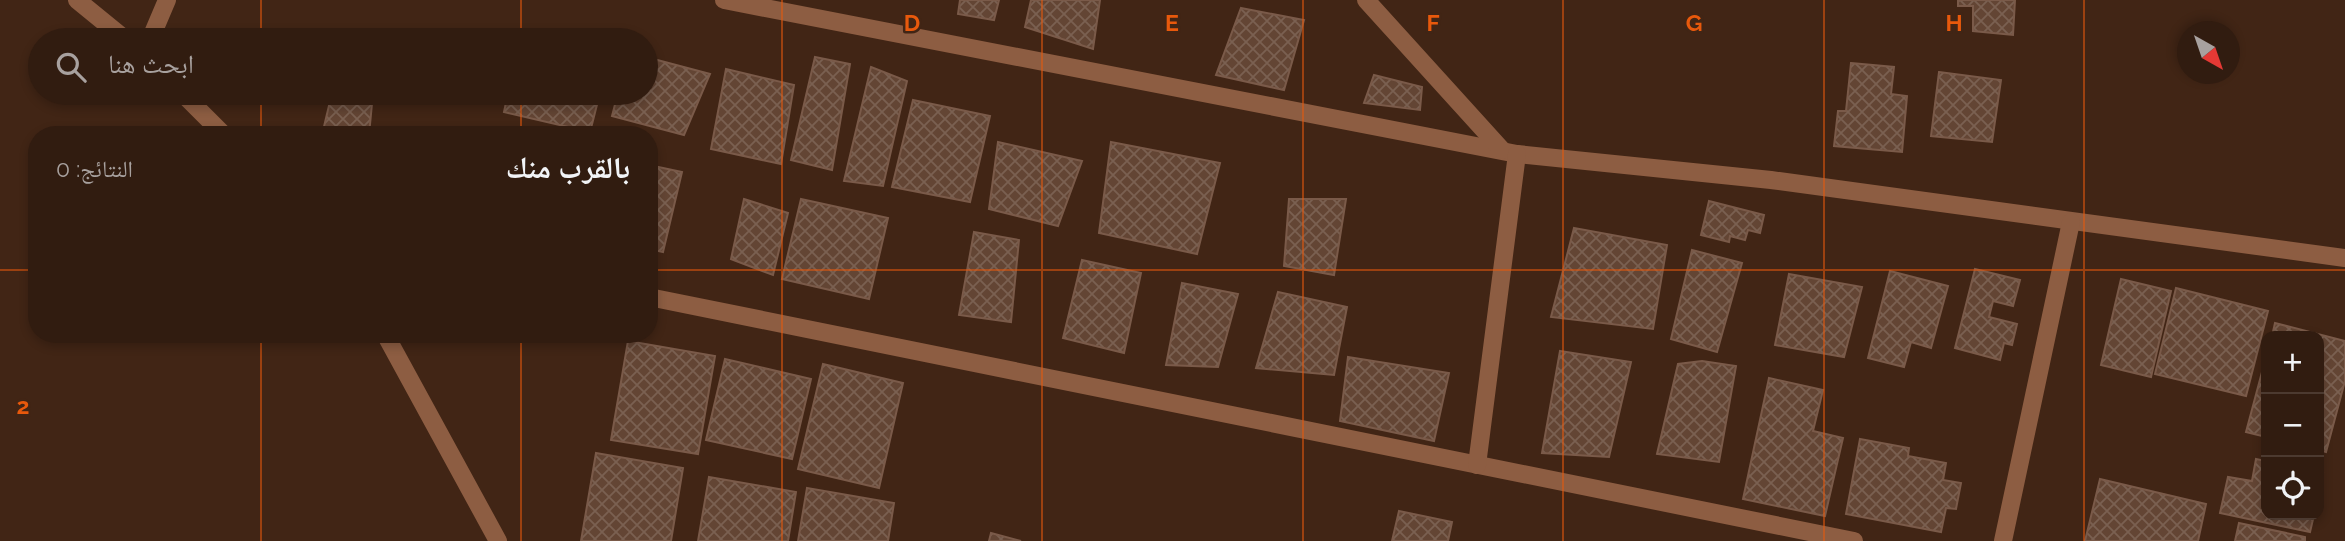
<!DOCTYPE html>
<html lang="ar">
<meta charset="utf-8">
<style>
:root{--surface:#311c10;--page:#392519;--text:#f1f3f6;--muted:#a8a19f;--line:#4c3a30}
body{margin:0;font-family:Raleway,"Noto Naskh Arabic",sans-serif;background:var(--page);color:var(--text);direction:rtl}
.controls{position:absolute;right:21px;bottom:21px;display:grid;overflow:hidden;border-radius:14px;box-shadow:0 4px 10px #0003}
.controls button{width:63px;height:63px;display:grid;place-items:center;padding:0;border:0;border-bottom:2px solid var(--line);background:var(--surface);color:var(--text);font:35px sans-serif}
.compass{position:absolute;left:2177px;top:21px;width:63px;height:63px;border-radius:50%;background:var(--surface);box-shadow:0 4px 10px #0003;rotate:140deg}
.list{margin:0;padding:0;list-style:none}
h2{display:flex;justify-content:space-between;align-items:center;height:91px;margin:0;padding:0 28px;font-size:30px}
h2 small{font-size:23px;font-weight:400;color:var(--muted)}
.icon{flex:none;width:38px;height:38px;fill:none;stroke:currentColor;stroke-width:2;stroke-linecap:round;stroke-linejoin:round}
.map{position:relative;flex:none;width:2345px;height:541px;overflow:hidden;direction:ltr}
.search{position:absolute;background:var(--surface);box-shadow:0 4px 10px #0003;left:28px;top:28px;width:630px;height:77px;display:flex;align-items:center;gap:18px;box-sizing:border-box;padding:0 24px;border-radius:38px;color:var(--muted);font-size:26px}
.panel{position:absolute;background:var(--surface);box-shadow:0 4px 10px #0003;left:28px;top:126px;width:630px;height:217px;border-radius:28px;direction:rtl}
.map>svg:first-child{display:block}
.building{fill:url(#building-cross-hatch);stroke:#7a5a49;stroke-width:2}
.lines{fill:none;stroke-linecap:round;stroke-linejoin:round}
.minor{stroke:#8d5d42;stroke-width:18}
.grid{fill:none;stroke:#e8590c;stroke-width:2;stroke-opacity:0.55}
.grid-label{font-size:23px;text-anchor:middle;font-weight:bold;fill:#e8590c;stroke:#412515;stroke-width:5;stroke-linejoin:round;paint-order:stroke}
</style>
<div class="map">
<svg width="2345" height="541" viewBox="0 0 2345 541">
<defs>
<pattern id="building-cross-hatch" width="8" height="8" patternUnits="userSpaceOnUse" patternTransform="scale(1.75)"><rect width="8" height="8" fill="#634534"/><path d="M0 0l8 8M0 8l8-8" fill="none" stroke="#7a6051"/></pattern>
</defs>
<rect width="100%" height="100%" fill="#412515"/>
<g class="building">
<path d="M 960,0 L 999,0 L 994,20 L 958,14 Z"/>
<path d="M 1031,0 L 1100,0 L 1093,49 L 1025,27 Z"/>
<path d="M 1958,0 L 2015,0 L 2013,35 L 1973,31 L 1973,6 L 1958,6 Z"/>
<path d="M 1241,8 L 1304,20 L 1284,90 L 1216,75 Z"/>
<path d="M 523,32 L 559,40 L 521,40 Z"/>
<path d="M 646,57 L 710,74 L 684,135 L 612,116 L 618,93 L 646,93 Z"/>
<path d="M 815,57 L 850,64 L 832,170 L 791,160 Z"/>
<path d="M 1851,63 L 1894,67 L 1891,94 L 1907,96 L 1902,152 L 1834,146 L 1838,111 L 1846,111 Z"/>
<path d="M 871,67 L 907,81 L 883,186 L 844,181 Z"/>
<path d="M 726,69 L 794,85 L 781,164 L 711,149 Z"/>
<path d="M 1939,72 L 2001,80 L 1992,142 L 1931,136 Z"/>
<path d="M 1374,75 L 1422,87 L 1420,110 L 1364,103 Z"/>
<path d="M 332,93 L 373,93 L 369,135 L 322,135 Z"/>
<path d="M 508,93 L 600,93 L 590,132 L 504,112 Z"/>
<path d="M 913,100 L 990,116 L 970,202 L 892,187 Z"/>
<path d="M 998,142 L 1082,161 L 1058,226 L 989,209 Z"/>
<path d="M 1111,142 L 1220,163 L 1197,254 L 1099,233 Z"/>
<path d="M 649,165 L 682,172 L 663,252 L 649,249 Z"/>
<path d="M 744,199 L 788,213 L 773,275 L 731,259 Z"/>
<path d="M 801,199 L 888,218 L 869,299 L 782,279 Z"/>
<path d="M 1289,199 L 1346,199 L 1334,275 L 1284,266 Z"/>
<path d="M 1709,201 L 1764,215 L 1760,233 L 1748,230 L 1745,240 L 1730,236 L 1729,242 L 1701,235 Z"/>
<path d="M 1574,228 L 1667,245 L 1653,329 L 1551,317 Z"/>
<path d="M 974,232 L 1019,240 L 1011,322 L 959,315 Z"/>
<path d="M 1692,250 L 1742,263 L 1717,352 L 1671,339 Z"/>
<path d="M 1082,260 L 1141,273 L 1124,353 L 1063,338 Z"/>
<path d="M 1975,269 L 2020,280 L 2013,306 L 1993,301 L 1989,317 L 2017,324 L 2012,345 L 2004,343 L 2000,360 L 1955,348 Z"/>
<path d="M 1890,271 L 1948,286 L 1931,348 L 1911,342 L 1904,367 L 1868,358 Z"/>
<path d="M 1789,274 L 1862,287 L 1844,357 L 1775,345 Z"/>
<path d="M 2121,279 L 2171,291 L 2151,377 L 2101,365 Z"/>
<path d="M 1182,283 L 1238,294 L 1218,367 L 1166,365 Z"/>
<path d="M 2176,288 L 2268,311 L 2246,396 L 2155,374 Z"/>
<path d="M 1278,292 L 1347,307 L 1334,375 L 1256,368 Z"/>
<path d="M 2275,323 L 2345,341 L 2345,381 L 2326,452 L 2319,450 L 2319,336 L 2272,336 Z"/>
<path d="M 628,341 L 715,356 L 698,454 L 611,440 Z"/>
<path d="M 1560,351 L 1631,362 L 1609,457 L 1542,453 Z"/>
<path d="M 1348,357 L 1449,373 L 1434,441 L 1340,421 Z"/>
<path d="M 2266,357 L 2266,437 L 2246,432 Z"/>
<path d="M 725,359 L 811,379 L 792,459 L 706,440 Z"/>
<path d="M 1702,361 L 1736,366 L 1719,462 L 1657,454 L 1678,364 Z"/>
<path d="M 823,364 L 903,383 L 879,488 L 798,469 Z"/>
<path d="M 1769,378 L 1823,390 L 1813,431 L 1843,438 L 1825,516 L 1743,499 Z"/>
<path d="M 1860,439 L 1909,448 L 1908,456 L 1946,463 L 1943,480 L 1961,483 L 1956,509 L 1946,508 L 1941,532 L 1846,514 Z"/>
<path d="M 596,453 L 683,468 L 671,541 L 581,541 Z"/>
<path d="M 2256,459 L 2266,461 L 2266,515 L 2314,515 L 2310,532 L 2220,513 L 2228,477 L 2252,481 Z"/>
<path d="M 2319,472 L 2323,473 L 2319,493 Z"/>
<path d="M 709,477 L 796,492 L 788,541 L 698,541 Z"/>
<path d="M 2100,479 L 2206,504 L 2198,541 L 2085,541 Z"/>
<path d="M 807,488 L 894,503 L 888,541 L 798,541 Z"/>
<path d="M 1399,511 L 1452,522 L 1448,541 L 1392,541 Z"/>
<path d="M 2239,523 L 2305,537 L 2305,541 L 2235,541 Z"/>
<path d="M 991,533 L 1021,541 L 989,541 Z"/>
</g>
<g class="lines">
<g class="minor">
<path d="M 77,0 L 126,40"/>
<path d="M 724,0 L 1517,154 L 1771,180 L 2345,258"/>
<path d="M 1366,0 L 1502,150"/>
<path d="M 150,40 L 167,0"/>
<path d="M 182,93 L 224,135"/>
<path d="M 649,297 L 1854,541"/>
<path d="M 385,334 L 498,541"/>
<path d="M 1477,465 L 1517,154"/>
<path d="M 2003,541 L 2071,222"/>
</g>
</g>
<path class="grid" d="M 261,0 L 261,40M 521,0 L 521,40M 782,0 L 782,541M 1042,0 L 1042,541M 1303,0 L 1303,541M 1563,0 L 1563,541M 1824,0 L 1824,541M 2084,0 L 2084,541M 261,93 L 261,135M 521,93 L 521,135M 0,270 L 37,270M 649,270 L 2345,270M 261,334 L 261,541M 521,334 L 521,541"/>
<g class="grid-label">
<text x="912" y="31">D</text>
<text x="1172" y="31">E</text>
<text x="1433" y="31">F</text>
<text x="1694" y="31">G</text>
<text x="1954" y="31">H</text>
<text x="23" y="414">2</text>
</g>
</svg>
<div class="controls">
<button>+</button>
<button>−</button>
<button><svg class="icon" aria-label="locate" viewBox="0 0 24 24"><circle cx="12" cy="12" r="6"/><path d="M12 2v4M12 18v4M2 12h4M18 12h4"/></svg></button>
</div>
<svg class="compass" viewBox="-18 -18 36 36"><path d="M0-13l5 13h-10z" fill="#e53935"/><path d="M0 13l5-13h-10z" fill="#a8a19f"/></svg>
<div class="search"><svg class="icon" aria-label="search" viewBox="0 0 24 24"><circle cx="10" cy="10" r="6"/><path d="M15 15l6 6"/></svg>ابحث هنا</div>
<section class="panel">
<h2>بالقرب منك<small>النتائج: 0</small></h2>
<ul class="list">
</ul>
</section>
</div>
